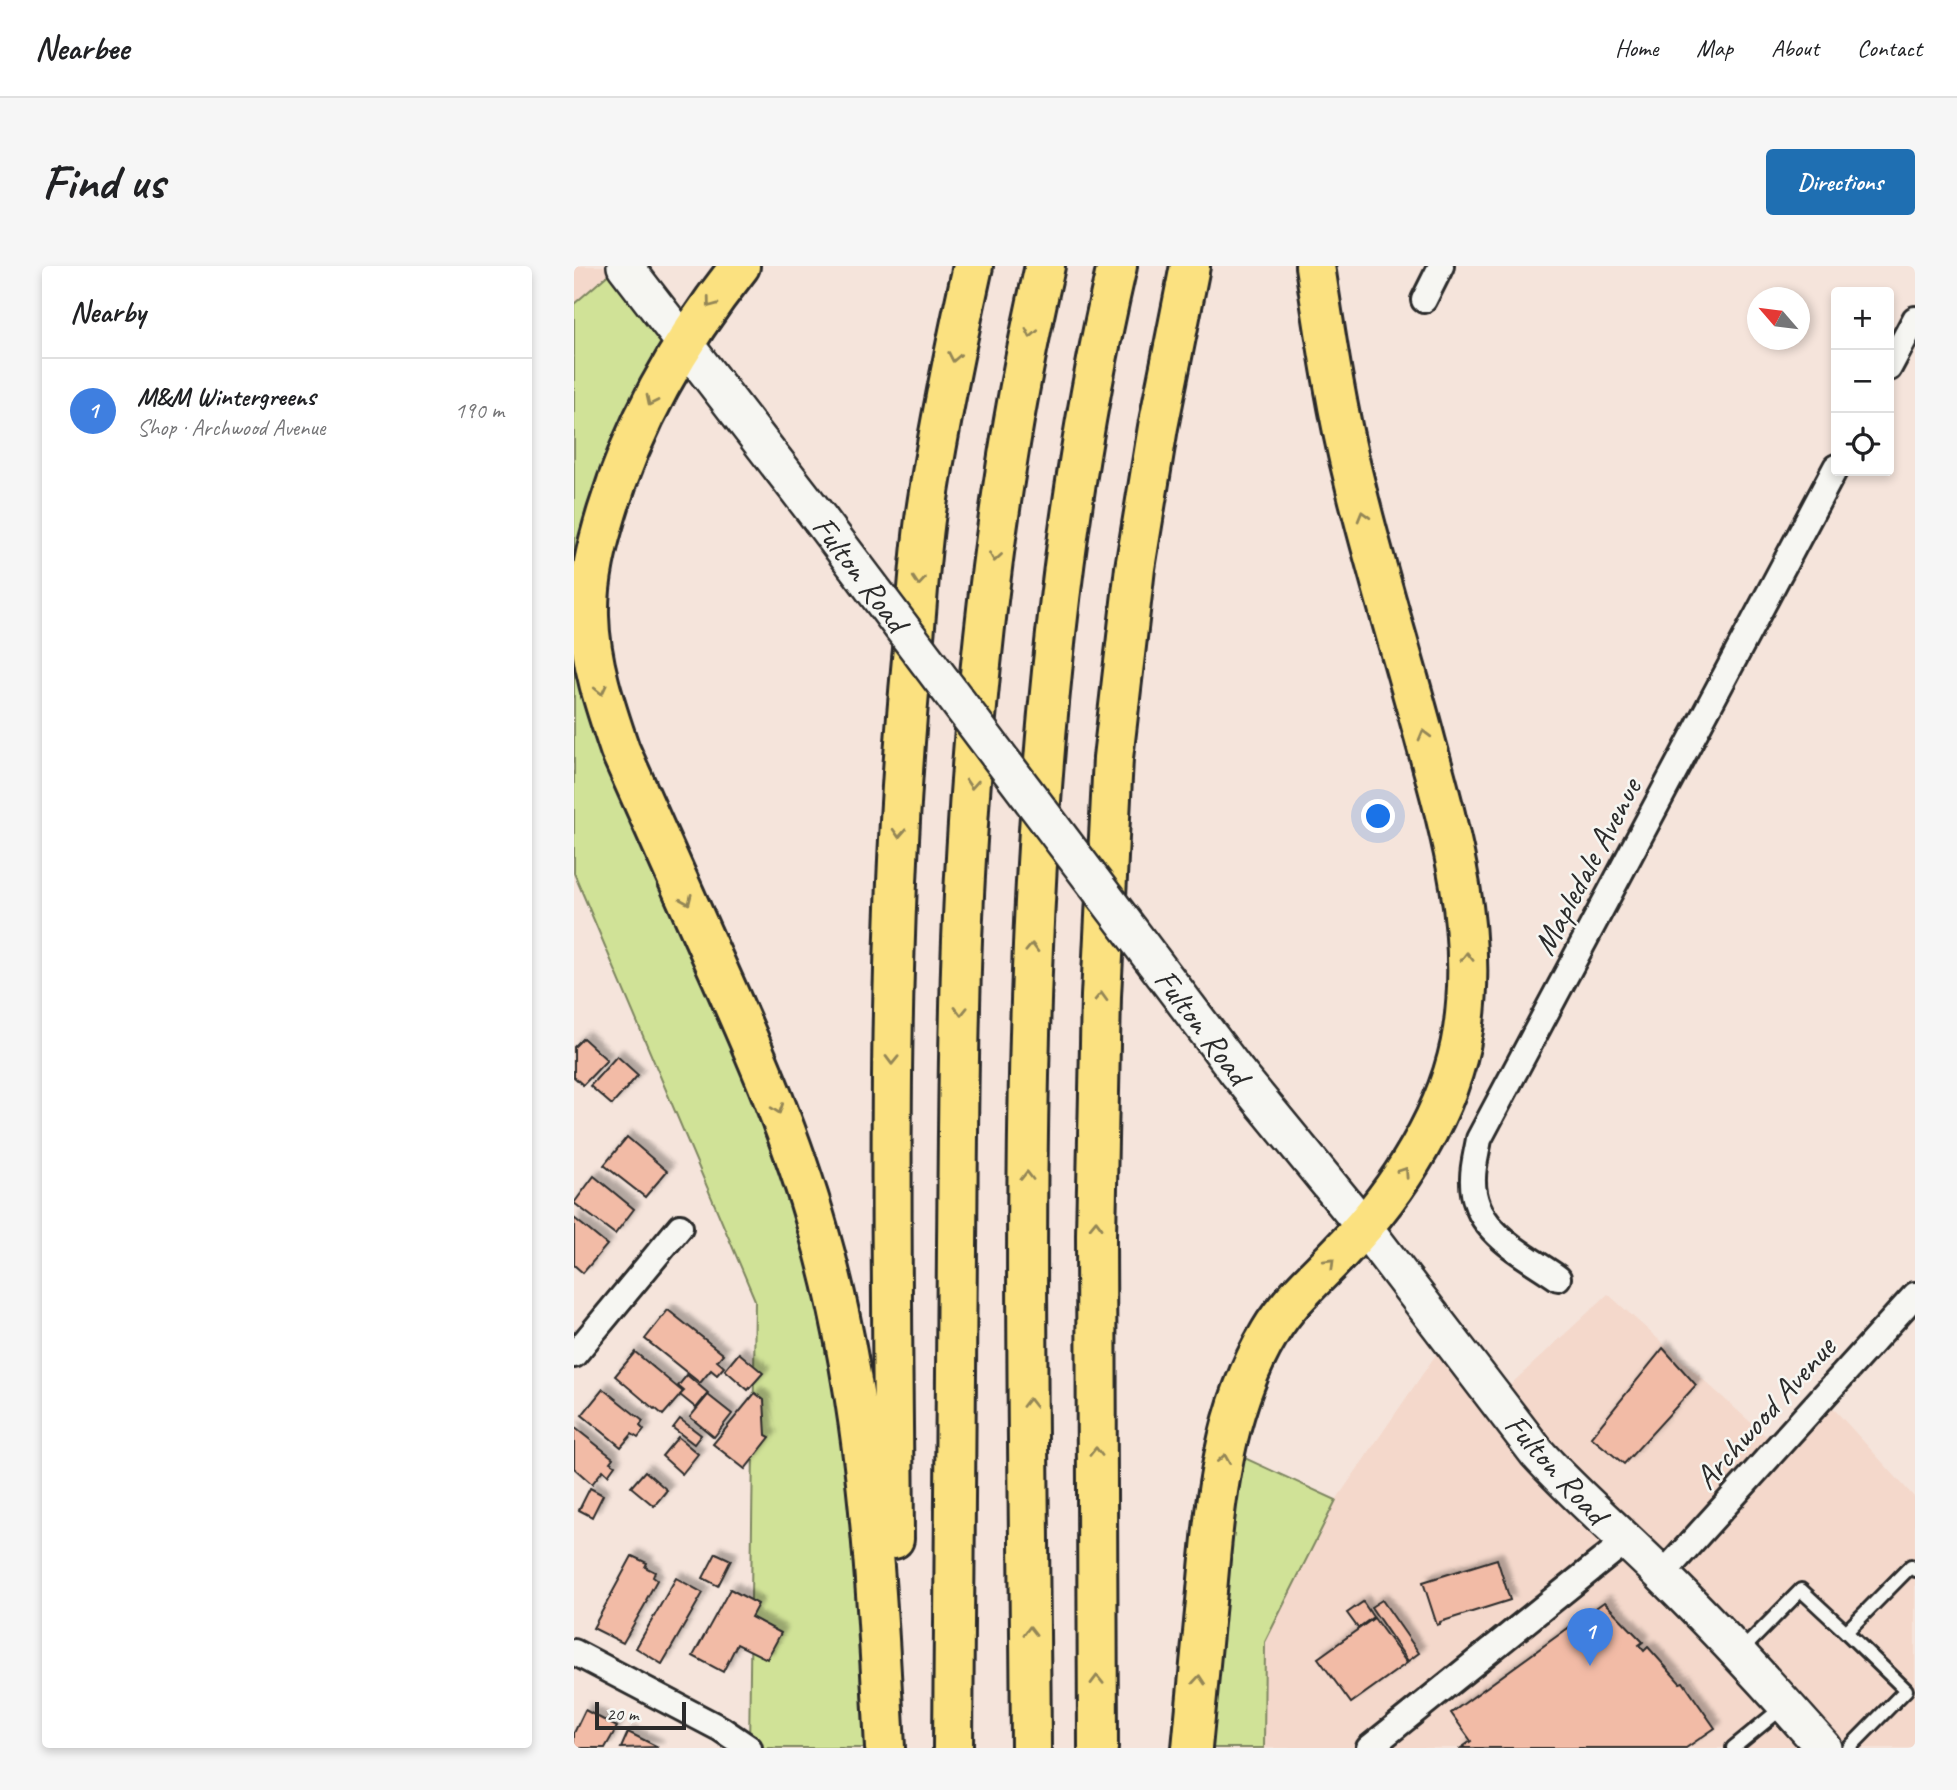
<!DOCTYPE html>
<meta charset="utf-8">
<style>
:root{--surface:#fff;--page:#f6f6f6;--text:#202124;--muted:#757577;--line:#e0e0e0;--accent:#1f6fb2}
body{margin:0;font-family:Caveat,sans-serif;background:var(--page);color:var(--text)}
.controls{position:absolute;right:21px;top:21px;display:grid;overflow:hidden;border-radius:7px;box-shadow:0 4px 10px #0003}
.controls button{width:63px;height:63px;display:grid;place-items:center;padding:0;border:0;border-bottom:2px solid var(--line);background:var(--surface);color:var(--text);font:35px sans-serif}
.compass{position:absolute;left:1173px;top:21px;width:63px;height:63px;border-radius:50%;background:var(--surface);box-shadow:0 4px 10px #0003;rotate:298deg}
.scale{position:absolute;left:21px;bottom:18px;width:91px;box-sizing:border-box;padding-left:7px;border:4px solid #2b2b2b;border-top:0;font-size:19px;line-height:24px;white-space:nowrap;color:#2b2b2b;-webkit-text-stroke:5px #f6f6f2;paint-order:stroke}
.you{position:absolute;left:805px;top:551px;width:24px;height:24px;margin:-18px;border:5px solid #fff;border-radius:50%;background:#1a73e8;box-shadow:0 0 0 10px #1a73e833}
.badge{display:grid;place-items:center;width:46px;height:46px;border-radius:50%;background:var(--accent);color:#fff;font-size:23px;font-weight:700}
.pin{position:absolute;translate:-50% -58px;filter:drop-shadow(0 2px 4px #0008)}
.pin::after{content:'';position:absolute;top:37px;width:24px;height:21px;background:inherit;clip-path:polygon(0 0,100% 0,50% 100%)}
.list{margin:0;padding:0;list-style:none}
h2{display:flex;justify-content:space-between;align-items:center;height:91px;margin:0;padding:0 28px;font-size:30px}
h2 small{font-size:23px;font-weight:400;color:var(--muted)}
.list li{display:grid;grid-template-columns:46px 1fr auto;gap:21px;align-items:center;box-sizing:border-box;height:105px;padding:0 28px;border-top:2px solid var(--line)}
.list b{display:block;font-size:26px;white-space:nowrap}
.list p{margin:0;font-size:23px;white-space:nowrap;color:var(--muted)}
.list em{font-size:23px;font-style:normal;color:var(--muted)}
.icon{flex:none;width:38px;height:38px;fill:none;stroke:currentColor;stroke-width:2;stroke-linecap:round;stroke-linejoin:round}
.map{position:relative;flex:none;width:1341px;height:1482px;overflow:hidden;border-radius:7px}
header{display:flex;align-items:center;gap:42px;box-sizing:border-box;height:98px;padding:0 35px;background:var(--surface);border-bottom:2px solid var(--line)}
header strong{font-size:33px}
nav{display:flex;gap:38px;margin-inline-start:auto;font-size:24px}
.intro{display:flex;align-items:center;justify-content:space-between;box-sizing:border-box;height:168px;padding:0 42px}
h1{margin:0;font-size:49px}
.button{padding:18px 32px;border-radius:7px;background:var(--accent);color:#fff;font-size:24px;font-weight:700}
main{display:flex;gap:42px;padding:0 42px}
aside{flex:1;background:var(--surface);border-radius:7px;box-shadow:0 4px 10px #0003}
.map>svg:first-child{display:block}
.built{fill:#f4d8cb}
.green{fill:#d0e297;stroke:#7e8661;stroke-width:2}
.building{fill:#f2bba6;stroke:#2b2b2b;stroke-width:2;filter:url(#shadow)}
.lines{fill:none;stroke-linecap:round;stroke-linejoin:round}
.lane-casing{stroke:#2b2b2b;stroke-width:18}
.street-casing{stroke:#2b2b2b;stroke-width:30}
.secondary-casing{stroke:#2b2b2b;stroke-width:40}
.highway-casing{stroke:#2b2b2b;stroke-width:44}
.lane{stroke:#f6f6f2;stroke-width:12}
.street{stroke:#f6f6f2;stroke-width:24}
.secondary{stroke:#f6f6f2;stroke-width:35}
.highway{stroke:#fbe180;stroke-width:38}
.secondary-bridge-casing{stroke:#2b2b2b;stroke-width:40;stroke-linecap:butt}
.secondary-bridge{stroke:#f6f6f2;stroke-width:35}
.oneway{stroke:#938656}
.labels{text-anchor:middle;stroke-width:5;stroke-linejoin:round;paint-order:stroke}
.street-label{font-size:33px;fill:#2b2b2b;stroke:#f6f6f2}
</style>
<header>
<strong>Nearbee</strong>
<nav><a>Home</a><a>Map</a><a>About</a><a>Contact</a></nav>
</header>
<div class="intro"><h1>Find us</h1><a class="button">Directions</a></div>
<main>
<aside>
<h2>Nearby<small></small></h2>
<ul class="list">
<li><span class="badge" style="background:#3f7fe0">1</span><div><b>M&amp;M Wintergreens</b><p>Shop · Archwood Avenue</p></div><em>190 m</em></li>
</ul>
</aside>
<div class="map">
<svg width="1341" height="1482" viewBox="0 0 1341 1482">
<defs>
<filter id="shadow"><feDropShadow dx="6" dy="-6" stdDeviation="2" flood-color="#0004"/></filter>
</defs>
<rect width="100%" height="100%" fill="#f5e4db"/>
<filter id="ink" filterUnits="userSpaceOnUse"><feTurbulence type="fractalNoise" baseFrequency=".0143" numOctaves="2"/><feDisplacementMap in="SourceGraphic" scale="14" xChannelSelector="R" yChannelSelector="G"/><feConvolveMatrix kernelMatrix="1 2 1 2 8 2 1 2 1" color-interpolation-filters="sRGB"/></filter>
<g filter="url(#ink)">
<g class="built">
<path d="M 0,0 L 44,0 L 0,38 Z"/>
<path d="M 1034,1028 L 1203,1180 L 1249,1131 L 1341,1232 L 1341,1482 L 690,1482 L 691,1376 L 762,1234 L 874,1071 L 922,1132 Z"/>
</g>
<g class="green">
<path d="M 44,0 L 111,75 L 15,348 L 244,963 L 311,1482 L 175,1482 L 181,1034 L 0,607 L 0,38 Z"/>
<path d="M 651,1183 L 762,1234 L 691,1376 L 690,1482 L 618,1482 Z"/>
</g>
<g class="building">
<path d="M 9,772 L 33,794 L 9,819 L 0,811 L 0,781 Z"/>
<path d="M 43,790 L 64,809 L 38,839 L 16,820 Z"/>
<path d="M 53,871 L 93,905 L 71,931 L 30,899 Z"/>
<path d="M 20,910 L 60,943 L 41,968 L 0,937 Z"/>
<path d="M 0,952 L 33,979 L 9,1007 L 0,999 Z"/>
<path d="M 94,1044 L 149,1088 L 143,1095 L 150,1101 L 143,1109 L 137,1104 L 126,1117 L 71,1073 Z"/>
<path d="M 1089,1082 L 1122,1119 L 1050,1198 L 1017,1171 Z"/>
<path d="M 61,1086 L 109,1126 L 89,1149 L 81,1142 L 80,1143 L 41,1110 Z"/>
<path d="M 165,1087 L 189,1107 L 174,1124 L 151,1104 Z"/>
<path d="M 113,1109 L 134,1127 L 122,1142 L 106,1129 L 110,1125 L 104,1120 Z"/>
<path d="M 29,1123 L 69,1155 L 66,1160 L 70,1164 L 64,1172 L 58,1168 L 47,1181 L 8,1149 Z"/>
<path d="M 181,1127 L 190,1134 L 192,1169 L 196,1171 L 171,1203 L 139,1178 Z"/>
<path d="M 134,1129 L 158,1148 L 140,1171 L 116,1151 Z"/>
<path d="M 106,1153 L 127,1169 L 120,1178 L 99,1162 Z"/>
<path d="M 0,1161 L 39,1192 L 36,1196 L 41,1199 L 34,1209 L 29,1204 L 18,1218 L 0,1202 Z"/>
<path d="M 104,1171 L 124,1188 L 108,1208 L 88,1190 Z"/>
<path d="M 71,1205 L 93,1224 L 80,1240 L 57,1221 Z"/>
<path d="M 16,1222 L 29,1229 L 18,1251 L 5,1244 Z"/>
<path d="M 142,1287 L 157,1294 L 144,1320 L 129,1312 Z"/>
<path d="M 58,1290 L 73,1297 L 71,1301 L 81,1306 L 79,1311 L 83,1314 L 72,1334 L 73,1335 L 49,1377 L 19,1362 Z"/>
<path d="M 923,1293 L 936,1334 L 866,1356 L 866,1358 L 863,1359 L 849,1316 Z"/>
<path d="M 102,1312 L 129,1327 L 88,1398 L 62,1382 Z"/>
<path d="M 156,1323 L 184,1338 L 177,1351 L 207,1367 L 193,1393 L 163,1378 L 149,1406 L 119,1390 Z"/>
<path d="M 808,1334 L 845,1387 L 834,1395 L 797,1341 Z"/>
<path d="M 789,1336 L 799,1351 L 784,1362 L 773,1347 Z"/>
<path d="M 1030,1336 L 1069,1376 L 1065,1379 L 1070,1385 L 1074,1381 L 1106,1417 L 1109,1416 L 1141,1462 L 1112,1482 L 887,1482 L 897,1475 L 877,1447 Z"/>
<path d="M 800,1352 L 833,1397 L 777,1437 L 744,1392 Z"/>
<path d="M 11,1444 L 43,1461 L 31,1482 L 0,1482 L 0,1467 Z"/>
<path d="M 54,1466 L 84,1481 L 47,1482 Z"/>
</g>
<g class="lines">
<g class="lane-casing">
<g id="lane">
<path d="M 1272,1366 L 1332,1424 L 1275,1482"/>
<path d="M 1165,1387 L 1227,1324 L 1272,1366 L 1337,1300 L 1341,1304"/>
<path d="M 1159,1482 L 1209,1441"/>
</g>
</g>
<g class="street-casing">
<g id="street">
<path d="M 850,34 L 867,0"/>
<path d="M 1315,102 L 1341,53"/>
<path d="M 984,1012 C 947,986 897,964 899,912 C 899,899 903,886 905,873 L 1262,201"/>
<path d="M 0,1089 L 106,961"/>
<path d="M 1088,1309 L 1341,1029"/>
<path d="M 0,1386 L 147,1463 L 175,1482"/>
<path d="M 795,1482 L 1052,1275"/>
</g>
</g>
<g class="secondary-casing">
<g id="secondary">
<path d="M 51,0 L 246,253"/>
<path d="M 663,806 L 790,961 L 963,1187 C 1003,1231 1048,1269 1089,1310 C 1145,1365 1198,1423 1250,1482"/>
</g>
</g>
<g class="highway-casing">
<g id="highway">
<path d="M 166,0 C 107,74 61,154 33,246 C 23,279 14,314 15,350 C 16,396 31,440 46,484 C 78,555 109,626 141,697 C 180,784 218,871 244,963 C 293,1132 302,1308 311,1482"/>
<path d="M 320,1273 C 318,980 310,686 338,393 C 343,344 345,295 352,246 C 364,164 381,82 399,0"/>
<path d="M 379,1482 C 381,1315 382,1148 383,981 C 384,879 384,777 388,674 C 397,449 420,220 471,0"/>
<path d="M 457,1482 C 454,987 431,486 543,0"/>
<path d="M 524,1482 L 522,969 L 527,730 L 539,492 L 561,302 L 584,161 L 616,0"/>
<path d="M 618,1482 C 623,1430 628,1377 633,1325 C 641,1236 649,1144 696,1066 C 715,1034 744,1010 769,983 C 824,926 877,844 889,764 C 904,666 878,571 852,477 C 829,390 802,305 781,218 C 763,147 752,73 741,0"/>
</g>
</g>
<use href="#lane" class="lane"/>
<use href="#street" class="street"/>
<use href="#secondary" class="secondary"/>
<use href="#highway" class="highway"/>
<g class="secondary-bridge-casing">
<path id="secondary-bridge" d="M 246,253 L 663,806"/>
</g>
<use href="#secondary-bridge" class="secondary-bridge"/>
</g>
<defs><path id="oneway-chevron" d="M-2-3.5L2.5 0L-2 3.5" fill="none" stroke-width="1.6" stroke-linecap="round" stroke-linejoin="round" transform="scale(1.75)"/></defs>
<g class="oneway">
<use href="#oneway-chevron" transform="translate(137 37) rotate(127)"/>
<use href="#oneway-chevron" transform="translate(457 67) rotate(101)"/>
<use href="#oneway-chevron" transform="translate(380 91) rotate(101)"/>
<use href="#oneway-chevron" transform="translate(77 135) rotate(116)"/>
<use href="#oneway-chevron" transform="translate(789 250) rotate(-106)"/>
<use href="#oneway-chevron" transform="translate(421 291) rotate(98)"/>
<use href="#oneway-chevron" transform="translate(345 315) rotate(95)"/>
<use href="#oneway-chevron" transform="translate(27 424) rotate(77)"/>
<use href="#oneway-chevron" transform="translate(850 469) rotate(-105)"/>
<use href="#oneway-chevron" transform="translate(398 518) rotate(94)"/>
<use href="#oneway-chevron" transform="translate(325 567) rotate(93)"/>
<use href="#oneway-chevron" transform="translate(113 634) rotate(66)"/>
<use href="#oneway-chevron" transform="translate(458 682) rotate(-88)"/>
<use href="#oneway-chevron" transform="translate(893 691) rotate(-90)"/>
<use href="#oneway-chevron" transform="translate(527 731) rotate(-88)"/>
<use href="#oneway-chevron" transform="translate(387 745) rotate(91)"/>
<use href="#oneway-chevron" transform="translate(318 794) rotate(91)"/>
<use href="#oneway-chevron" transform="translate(204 843) rotate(71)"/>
<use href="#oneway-chevron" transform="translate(830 906) rotate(-56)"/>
<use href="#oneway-chevron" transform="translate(453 910) rotate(-90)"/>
<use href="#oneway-chevron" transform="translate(522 959) rotate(-89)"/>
<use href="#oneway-chevron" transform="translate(756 997) rotate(-45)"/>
<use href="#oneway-chevron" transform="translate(455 1137) rotate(-90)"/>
<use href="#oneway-chevron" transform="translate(522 1186) rotate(-90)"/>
<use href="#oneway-chevron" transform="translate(650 1193) rotate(-81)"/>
<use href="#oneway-chevron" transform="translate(456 1365) rotate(-90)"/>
<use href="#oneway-chevron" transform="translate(523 1414) rotate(-91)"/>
<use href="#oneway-chevron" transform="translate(625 1414) rotate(-85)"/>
</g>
</g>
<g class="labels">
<g class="street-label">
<text transform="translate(287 307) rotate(53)" y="12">Fulton Road</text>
<text transform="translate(1012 600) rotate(-62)" y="12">Mapledale Avenue</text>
<text transform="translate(629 760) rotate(53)" y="12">Fulton Road</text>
<text transform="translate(1190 1146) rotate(-48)" y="12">Archwood Avenue</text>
<text transform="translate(983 1202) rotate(48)" y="12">Fulton Road</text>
</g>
</g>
</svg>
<div class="controls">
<button>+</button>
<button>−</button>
<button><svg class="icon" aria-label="locate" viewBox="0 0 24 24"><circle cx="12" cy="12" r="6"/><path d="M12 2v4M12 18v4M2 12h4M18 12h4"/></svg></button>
</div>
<svg class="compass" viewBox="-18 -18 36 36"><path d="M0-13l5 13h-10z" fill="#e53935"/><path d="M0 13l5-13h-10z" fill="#757577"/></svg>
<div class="scale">20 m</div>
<div class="you"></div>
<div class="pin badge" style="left:1016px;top:1400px;background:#3f7fe0">1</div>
</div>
</main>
